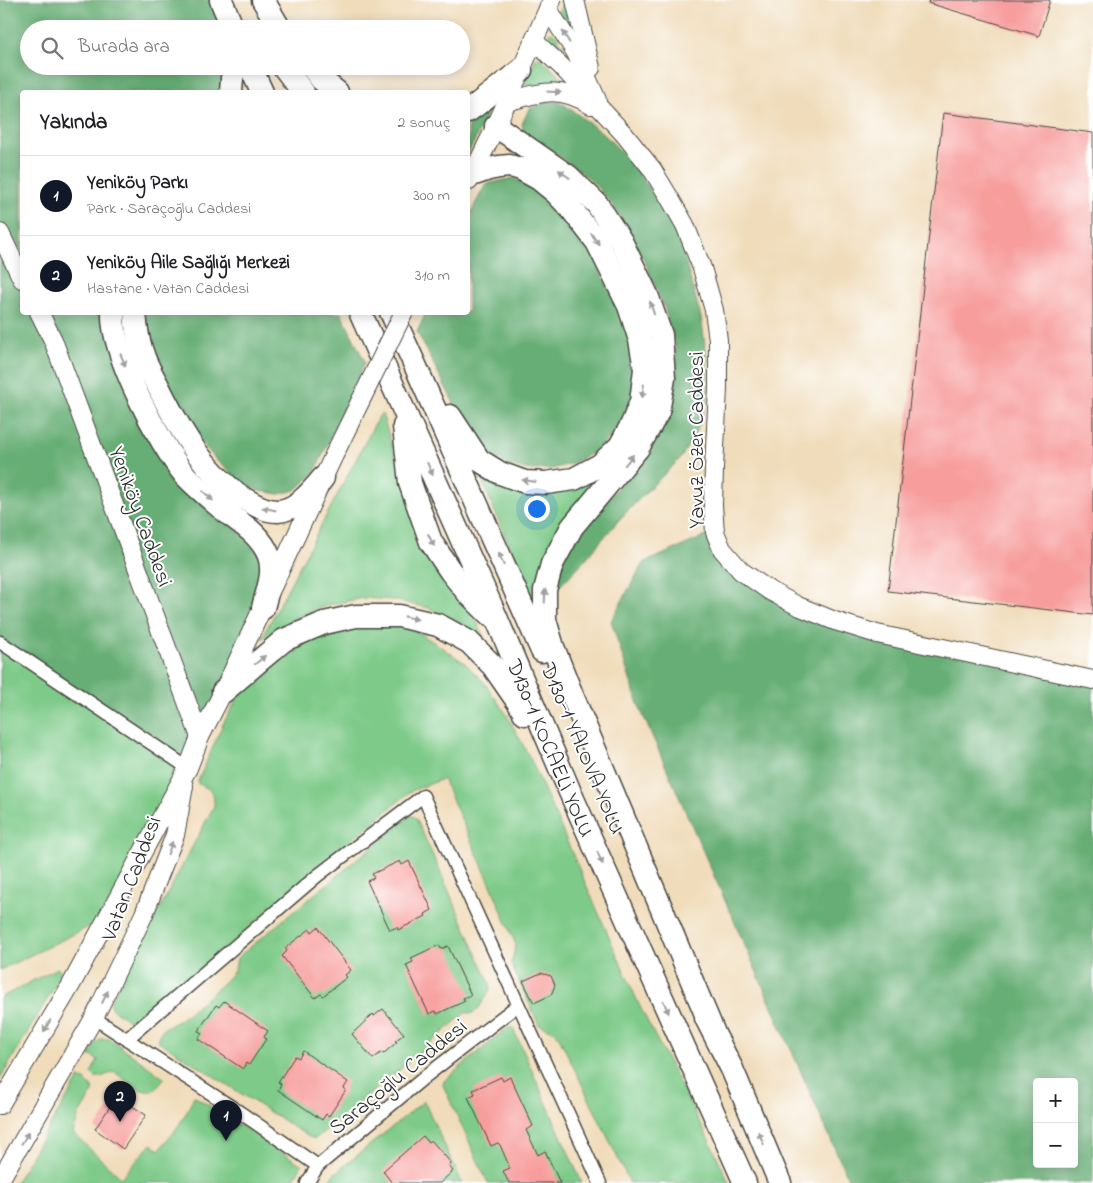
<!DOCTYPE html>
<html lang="tr">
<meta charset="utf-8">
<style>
:root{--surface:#fff;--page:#f6f6f6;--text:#202124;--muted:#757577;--line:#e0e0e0;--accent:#111827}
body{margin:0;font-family:"Indie Flower",sans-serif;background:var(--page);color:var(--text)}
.controls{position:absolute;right:15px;bottom:15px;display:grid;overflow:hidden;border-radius:5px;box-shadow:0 2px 12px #0003}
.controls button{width:45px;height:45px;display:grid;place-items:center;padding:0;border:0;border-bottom:1px solid var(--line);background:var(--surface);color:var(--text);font:25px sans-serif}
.you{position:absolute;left:536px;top:508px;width:18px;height:18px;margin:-12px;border:4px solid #fff;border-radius:50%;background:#1a73e8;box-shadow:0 0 0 8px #1a73e833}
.badge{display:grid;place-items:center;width:32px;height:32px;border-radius:50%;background:var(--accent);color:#fff;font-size:16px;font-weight:700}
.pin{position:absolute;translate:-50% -41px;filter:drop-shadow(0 1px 2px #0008)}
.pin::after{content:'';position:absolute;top:26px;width:18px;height:15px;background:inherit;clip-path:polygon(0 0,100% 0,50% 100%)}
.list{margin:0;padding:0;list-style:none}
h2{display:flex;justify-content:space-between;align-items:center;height:65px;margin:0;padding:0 20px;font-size:21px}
h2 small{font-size:16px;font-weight:400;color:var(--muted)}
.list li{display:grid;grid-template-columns:32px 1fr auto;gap:15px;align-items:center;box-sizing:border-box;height:80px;padding:0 20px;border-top:1px solid var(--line)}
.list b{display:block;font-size:19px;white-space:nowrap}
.list p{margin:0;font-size:16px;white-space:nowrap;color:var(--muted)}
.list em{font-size:16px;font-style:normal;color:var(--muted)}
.icon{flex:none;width:28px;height:28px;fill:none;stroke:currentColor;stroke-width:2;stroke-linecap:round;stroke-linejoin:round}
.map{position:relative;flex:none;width:1093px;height:1183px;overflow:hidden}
.search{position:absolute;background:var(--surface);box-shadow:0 2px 12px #0003;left:20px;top:20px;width:450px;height:55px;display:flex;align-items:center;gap:12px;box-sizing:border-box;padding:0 18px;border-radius:28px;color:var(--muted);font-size:19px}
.panel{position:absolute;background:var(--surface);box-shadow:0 2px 12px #0003;left:20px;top:90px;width:450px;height:225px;border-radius:5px}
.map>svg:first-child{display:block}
.green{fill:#7eca89;stroke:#547a5a}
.forest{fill:#66ae75;stroke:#486c50;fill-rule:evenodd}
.building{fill:#f79e9d}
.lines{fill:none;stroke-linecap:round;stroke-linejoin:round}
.street-casing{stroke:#494640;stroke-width:15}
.secondary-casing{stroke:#494640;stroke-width:20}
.highway-casing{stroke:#494640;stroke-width:25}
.street{stroke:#fff;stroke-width:12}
.secondary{stroke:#fff;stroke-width:18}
.highway{stroke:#fff;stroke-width:22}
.secondary-bridge-casing{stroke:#494640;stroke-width:20;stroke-linecap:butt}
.secondary-bridge{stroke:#fff;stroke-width:18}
.oneway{fill:#a0a0a0}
.labels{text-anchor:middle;stroke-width:4;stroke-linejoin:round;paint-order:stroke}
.street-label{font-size:22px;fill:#2b2b2b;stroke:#fff}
</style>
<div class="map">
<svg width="1093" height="1183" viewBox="0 0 1093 1183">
<rect width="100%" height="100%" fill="#fff"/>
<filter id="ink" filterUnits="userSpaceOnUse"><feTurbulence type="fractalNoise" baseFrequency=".02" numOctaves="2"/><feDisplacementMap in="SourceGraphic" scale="10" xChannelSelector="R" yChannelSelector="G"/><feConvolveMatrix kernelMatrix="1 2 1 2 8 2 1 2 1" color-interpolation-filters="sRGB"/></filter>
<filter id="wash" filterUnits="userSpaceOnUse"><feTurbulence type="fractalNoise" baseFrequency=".0096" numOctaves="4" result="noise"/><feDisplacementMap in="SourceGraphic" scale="20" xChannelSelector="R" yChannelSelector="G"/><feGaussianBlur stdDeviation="1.12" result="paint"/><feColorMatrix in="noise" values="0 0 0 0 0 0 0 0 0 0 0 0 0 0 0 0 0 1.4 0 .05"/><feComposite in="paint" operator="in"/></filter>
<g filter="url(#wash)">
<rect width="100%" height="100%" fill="#f0dcba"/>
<g class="green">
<path d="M 564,0 L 569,0 L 576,41 L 559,11 Z"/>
<path d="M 550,32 L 555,34 L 581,74 L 548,42 L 547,37 Z"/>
<path d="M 539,57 L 568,84 L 567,87 C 560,86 552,83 545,84 C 538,84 531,88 524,85 L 536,58 Z"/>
<path d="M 382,414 L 403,480 L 469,604 L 486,642 L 458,622 L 429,608 L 394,600 L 364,598 L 328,605 L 295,618 L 261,639 L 379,416 Z"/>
<path d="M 605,469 L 544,561 L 533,603 L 478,471 L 499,483 Z"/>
<path d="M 348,624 L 404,626 L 421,634 L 465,663 L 483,681 L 507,715 L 531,760 L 640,1007 L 715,1152 L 729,1183 L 630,1183 L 557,1033 L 539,1025 L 511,964 L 516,945 L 491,885 L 443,779 L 411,791 L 311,873 L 183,986 L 172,989 L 132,1023 L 111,1008 L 110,1002 L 214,806 C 215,791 210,789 197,783 L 223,724 L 238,697 L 259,672 L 284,649 Z"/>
<path d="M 0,645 L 188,768 L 107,918 L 0,970 Z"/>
<path d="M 411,815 L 416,818 L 490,983 L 490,990 L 479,1008 L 473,1013 L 465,1013 L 404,1066 L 315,1139 L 309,1137 L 157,1040 C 163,1024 167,1028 179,1020 C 190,1013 230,979 235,969 C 236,966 236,961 237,958 Z"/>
<path d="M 57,968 L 61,971 L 55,986 L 0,1079 L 0,998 Z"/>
<path d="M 508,1027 L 513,1028 L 582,1183 L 488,1183 L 443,1085 L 444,1081 Z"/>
<path d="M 101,1039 L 110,1039 L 165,1079 C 161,1082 158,1088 153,1090 C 142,1096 124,1077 114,1072 L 101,1077 L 95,1077 L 91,1073 L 98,1060 L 89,1055 L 96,1043 Z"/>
<path d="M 79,1078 L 85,1080 L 94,1090 L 79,1114 L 73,1133 L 121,1178 L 151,1144 L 159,1150 C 174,1134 186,1116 194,1096 L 302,1165 L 291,1183 L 15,1183 Z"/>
<path d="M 424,1101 L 462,1183 L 326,1183 L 333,1175 Z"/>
</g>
<g class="forest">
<path d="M 0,0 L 221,0 L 231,29 L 29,29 L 29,66 L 233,66 L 231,92 L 22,92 L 22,312 L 113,313 L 160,439 L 272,569 L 188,768 L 0,642 Z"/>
<path d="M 549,101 L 562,103 L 580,116 L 604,134 L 625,156 L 647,185 L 668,217 L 681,245 L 701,317 L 707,357 L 708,399 L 699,425 L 681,458 L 650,488 L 618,521 L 583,562 L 556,590 L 559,571 L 569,547 L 655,441 L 672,403 L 677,376 L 675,344 L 664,307 L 648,269 L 631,234 L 612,204 L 588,177 L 560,157 L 524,133 L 522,124 L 529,109 Z"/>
<path d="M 489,111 L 468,154 L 468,118 L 479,113 Z"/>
<path d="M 513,178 L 527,184 L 545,195 L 586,240 L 626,325 L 636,374 L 633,393 L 625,414 L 614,433 L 597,450 L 573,463 L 553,469 L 533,470 L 512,467 L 482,450 L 461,417 L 417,332 L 426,313 L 468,312 L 468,221 L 476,202 L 486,184 Z"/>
<path d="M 145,313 L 341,313 L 365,362 L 315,472 L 296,490 L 279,494 L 259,491 L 239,480 L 217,461 L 194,433 L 157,360 L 146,325 Z"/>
<path d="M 715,532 L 722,549 L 798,606 L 1093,680 L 1093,1183 L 850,1183 L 638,704 L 611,621 L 643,563 ZM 1037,1082 L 1074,1082 L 1074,1164 L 1037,1164 Z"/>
</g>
<g id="blocks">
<g class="building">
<path d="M 929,0 L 1050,0 L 1039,36 L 928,3 Z"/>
<path d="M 943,113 L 1093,133 L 1093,615 L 888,591 Z"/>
<path d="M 400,861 L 402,865 L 409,861 L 432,910 L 425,914 L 426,916 L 398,930 L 397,927 L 390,930 L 367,881 L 374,878 L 372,874 Z"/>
<path d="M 318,927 L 351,970 L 345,975 L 347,977 L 323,996 L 321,994 L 315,998 L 282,956 L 287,951 L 285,948 L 310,929 L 312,932 Z"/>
<path d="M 439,945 L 441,949 L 448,946 L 471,995 L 463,998 L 465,1001 L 437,1014 L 436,1011 L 429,1014 L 406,965 L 413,962 L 411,958 Z"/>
<path d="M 541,973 L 551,976 L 555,985 L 551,995 L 534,1003 L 523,981 Z"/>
<path d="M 224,1001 L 268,1031 L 264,1037 L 266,1039 L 249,1065 L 246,1063 L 243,1069 L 198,1039 L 202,1033 L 198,1031 L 216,1005 L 219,1007 Z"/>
<path d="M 383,1009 L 404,1034 L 395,1041 L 397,1042 L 383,1054 L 382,1052 L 373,1059 L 352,1034 L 373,1014 L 374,1016 Z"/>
<path d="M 303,1051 L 348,1082 L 344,1088 L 346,1090 L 329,1116 L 326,1114 L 322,1120 L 278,1090 L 281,1084 L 278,1082 L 295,1056 L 299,1058 Z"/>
<path d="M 501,1077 L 503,1081 L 510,1077 L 533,1126 L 526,1130 L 538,1155 L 545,1151 L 560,1183 L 509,1183 L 503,1171 L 510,1168 L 500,1145 L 498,1143 L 491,1146 L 468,1097 L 475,1094 L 473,1090 Z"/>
<path d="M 117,1096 L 146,1115 L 123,1149 L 95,1129 Z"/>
<path d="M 423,1136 L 428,1142 L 431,1140 L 451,1163 L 449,1166 L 453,1171 L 440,1183 L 392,1183 L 383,1171 Z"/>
</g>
</g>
</g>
<g filter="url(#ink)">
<use href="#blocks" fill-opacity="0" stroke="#494640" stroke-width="1"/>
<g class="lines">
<g class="street-casing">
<g id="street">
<path d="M 0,642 L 188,768"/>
<path d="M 94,1018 L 238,1111 L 318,1166"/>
<path d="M 127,1039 L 317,876 L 423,796 L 600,1183"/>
<path d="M 307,1183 L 318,1166 L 426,1076 L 518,1005"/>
</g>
</g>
<g class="secondary-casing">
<g id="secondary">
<path d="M 575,0 L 591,68"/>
<path d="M 548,9 L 576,53 L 597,100"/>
<path d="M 534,41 L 561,66 L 624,134 L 652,169 L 669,197 L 685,225 L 702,268 L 714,310 L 718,340 L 718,388 L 714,468 L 713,505 L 715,532 L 722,549 L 741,571 L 770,591 L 798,606 L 835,621 L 877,634 L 1093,680"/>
<path d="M 507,102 C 541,92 559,85 591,105"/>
<path d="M 469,181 L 496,126 L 552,0"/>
<path d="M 0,233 L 22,279"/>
<path d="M 39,312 L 53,340 L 200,737"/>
<path d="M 0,1105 L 71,985 L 188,768 L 200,737 L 223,692 L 334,455"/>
<path d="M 0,1180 L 94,1018 L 144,914 L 175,835 L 184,786"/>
</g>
</g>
<g class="highway-casing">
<g id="highway">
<path d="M 221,0 L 233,29"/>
<path d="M 263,0 L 280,29"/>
<path d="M 250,66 L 262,92"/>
<path d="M 283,66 L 303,92"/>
<path d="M 311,66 L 322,80 L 337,92"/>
<path d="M 231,92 L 233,66"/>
<path d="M 468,111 L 475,106 L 521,70"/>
<path d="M 496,126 L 568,176 L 597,204 L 621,241 L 647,295 L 661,335 L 664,378 L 658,412 L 638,448 L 572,527 L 552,564 L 545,590 L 545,620 L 553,647 L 572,695 L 713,1031"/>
<path d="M 113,312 C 111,353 159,443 185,475 C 193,484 203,492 213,501 C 232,519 259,530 269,556 C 275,573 267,591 263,608"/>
<path d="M 135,312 C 136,329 139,346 145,360 C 150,372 157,383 162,394 C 183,435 203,469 240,496 C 251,503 264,511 278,511 C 297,510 312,491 323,478"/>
<path id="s1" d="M 360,312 L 490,603 L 570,792 L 631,929 L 745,1183"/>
<path d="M 391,312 L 415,365 L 542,651"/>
<path d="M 450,416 L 479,460 L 500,473 L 525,482 L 546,483 L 574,479 L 600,465 L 620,446 L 632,424 L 641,402 L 645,369 L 640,340 L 629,306 L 597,242 L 573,211 L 555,192 L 539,179 L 521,169 L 510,166 L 499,167 L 489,169 L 472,175"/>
<path d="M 404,426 L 410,483 L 431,542 L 451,572 L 468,593 L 489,614"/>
<path d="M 223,692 L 259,661 L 284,640 L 324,623 L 356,616 L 399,616 L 438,625 L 469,642 L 493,666 L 518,702 L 525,714"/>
<path d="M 706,1018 L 732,1069 L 780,1183"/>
</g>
</g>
<use href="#street" class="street"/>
<use href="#secondary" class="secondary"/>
<use href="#highway" class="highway"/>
<g class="secondary-bridge-casing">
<path id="secondary-bridge" d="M 334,455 L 404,312"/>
</g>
<use href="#secondary-bridge" class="secondary-bridge"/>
</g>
<defs><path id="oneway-solid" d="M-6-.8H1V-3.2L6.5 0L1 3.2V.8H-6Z" transform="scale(1.25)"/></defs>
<g class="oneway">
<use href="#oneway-solid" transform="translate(566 37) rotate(-122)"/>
<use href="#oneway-solid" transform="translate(554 92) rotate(4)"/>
<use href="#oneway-solid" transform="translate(564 174) rotate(-144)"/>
<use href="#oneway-solid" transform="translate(595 239) rotate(55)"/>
<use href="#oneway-solid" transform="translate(652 308) rotate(-108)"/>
<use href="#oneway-solid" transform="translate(123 360) rotate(68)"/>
<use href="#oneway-solid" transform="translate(643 391) rotate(97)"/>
<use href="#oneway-solid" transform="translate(629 460) rotate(-51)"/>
<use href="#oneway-solid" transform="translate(430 469) rotate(66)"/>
<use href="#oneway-solid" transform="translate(529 481) rotate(-172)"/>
<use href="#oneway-solid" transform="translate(208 496) rotate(43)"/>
<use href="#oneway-solid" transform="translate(269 509) rotate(-169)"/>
<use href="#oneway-solid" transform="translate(431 540) rotate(64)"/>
<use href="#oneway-solid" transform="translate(501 559) rotate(-114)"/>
<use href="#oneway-solid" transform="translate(545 596) rotate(-88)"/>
<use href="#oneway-solid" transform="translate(411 618) rotate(13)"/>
<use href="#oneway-solid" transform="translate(260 660) rotate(-40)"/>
<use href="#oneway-solid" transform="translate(170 848) rotate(-69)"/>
<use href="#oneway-solid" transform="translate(600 858) rotate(66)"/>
<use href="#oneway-solid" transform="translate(105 997) rotate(-65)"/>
<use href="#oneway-solid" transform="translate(666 1007) rotate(66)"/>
<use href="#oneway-solid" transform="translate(47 1026) rotate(120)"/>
<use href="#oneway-solid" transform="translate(25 1138) rotate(-60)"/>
<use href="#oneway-solid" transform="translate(761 1138) rotate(-113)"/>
</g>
</g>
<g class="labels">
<g class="street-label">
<text transform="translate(695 440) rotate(-90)" y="8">Yavuz Özer Caddesi</text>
<text transform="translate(142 516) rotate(70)" y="8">Yeniköy Caddesi</text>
<text dy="8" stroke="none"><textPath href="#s1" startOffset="476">D130-1 KOCAELİ YOLU</textPath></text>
<text transform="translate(584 748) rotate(67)" y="8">D130-1 YALOVA YOLU</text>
<text transform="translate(130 878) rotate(-69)" y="8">Vatan Caddesi</text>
<text transform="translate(397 1076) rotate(-39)" y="8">Saraçoğlu Caddesi</text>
</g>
</g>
</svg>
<div class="controls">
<button>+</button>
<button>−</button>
</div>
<div class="you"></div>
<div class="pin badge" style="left:226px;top:1141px">1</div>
<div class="pin badge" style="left:120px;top:1122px">2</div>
<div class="search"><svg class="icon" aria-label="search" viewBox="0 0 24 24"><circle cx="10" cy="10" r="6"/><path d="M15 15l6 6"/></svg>Burada ara</div>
<section class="panel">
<h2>Yakında<small>2 sonuç</small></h2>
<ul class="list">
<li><span class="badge">1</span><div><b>Yeniköy Parkı</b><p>Park · Saraçoğlu Caddesi</p></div><em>300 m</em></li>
<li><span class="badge">2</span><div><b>Yeniköy Aile Sağlığı Merkezi</b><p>Hastane · Vatan Caddesi</p></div><em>310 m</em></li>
</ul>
</section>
</div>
